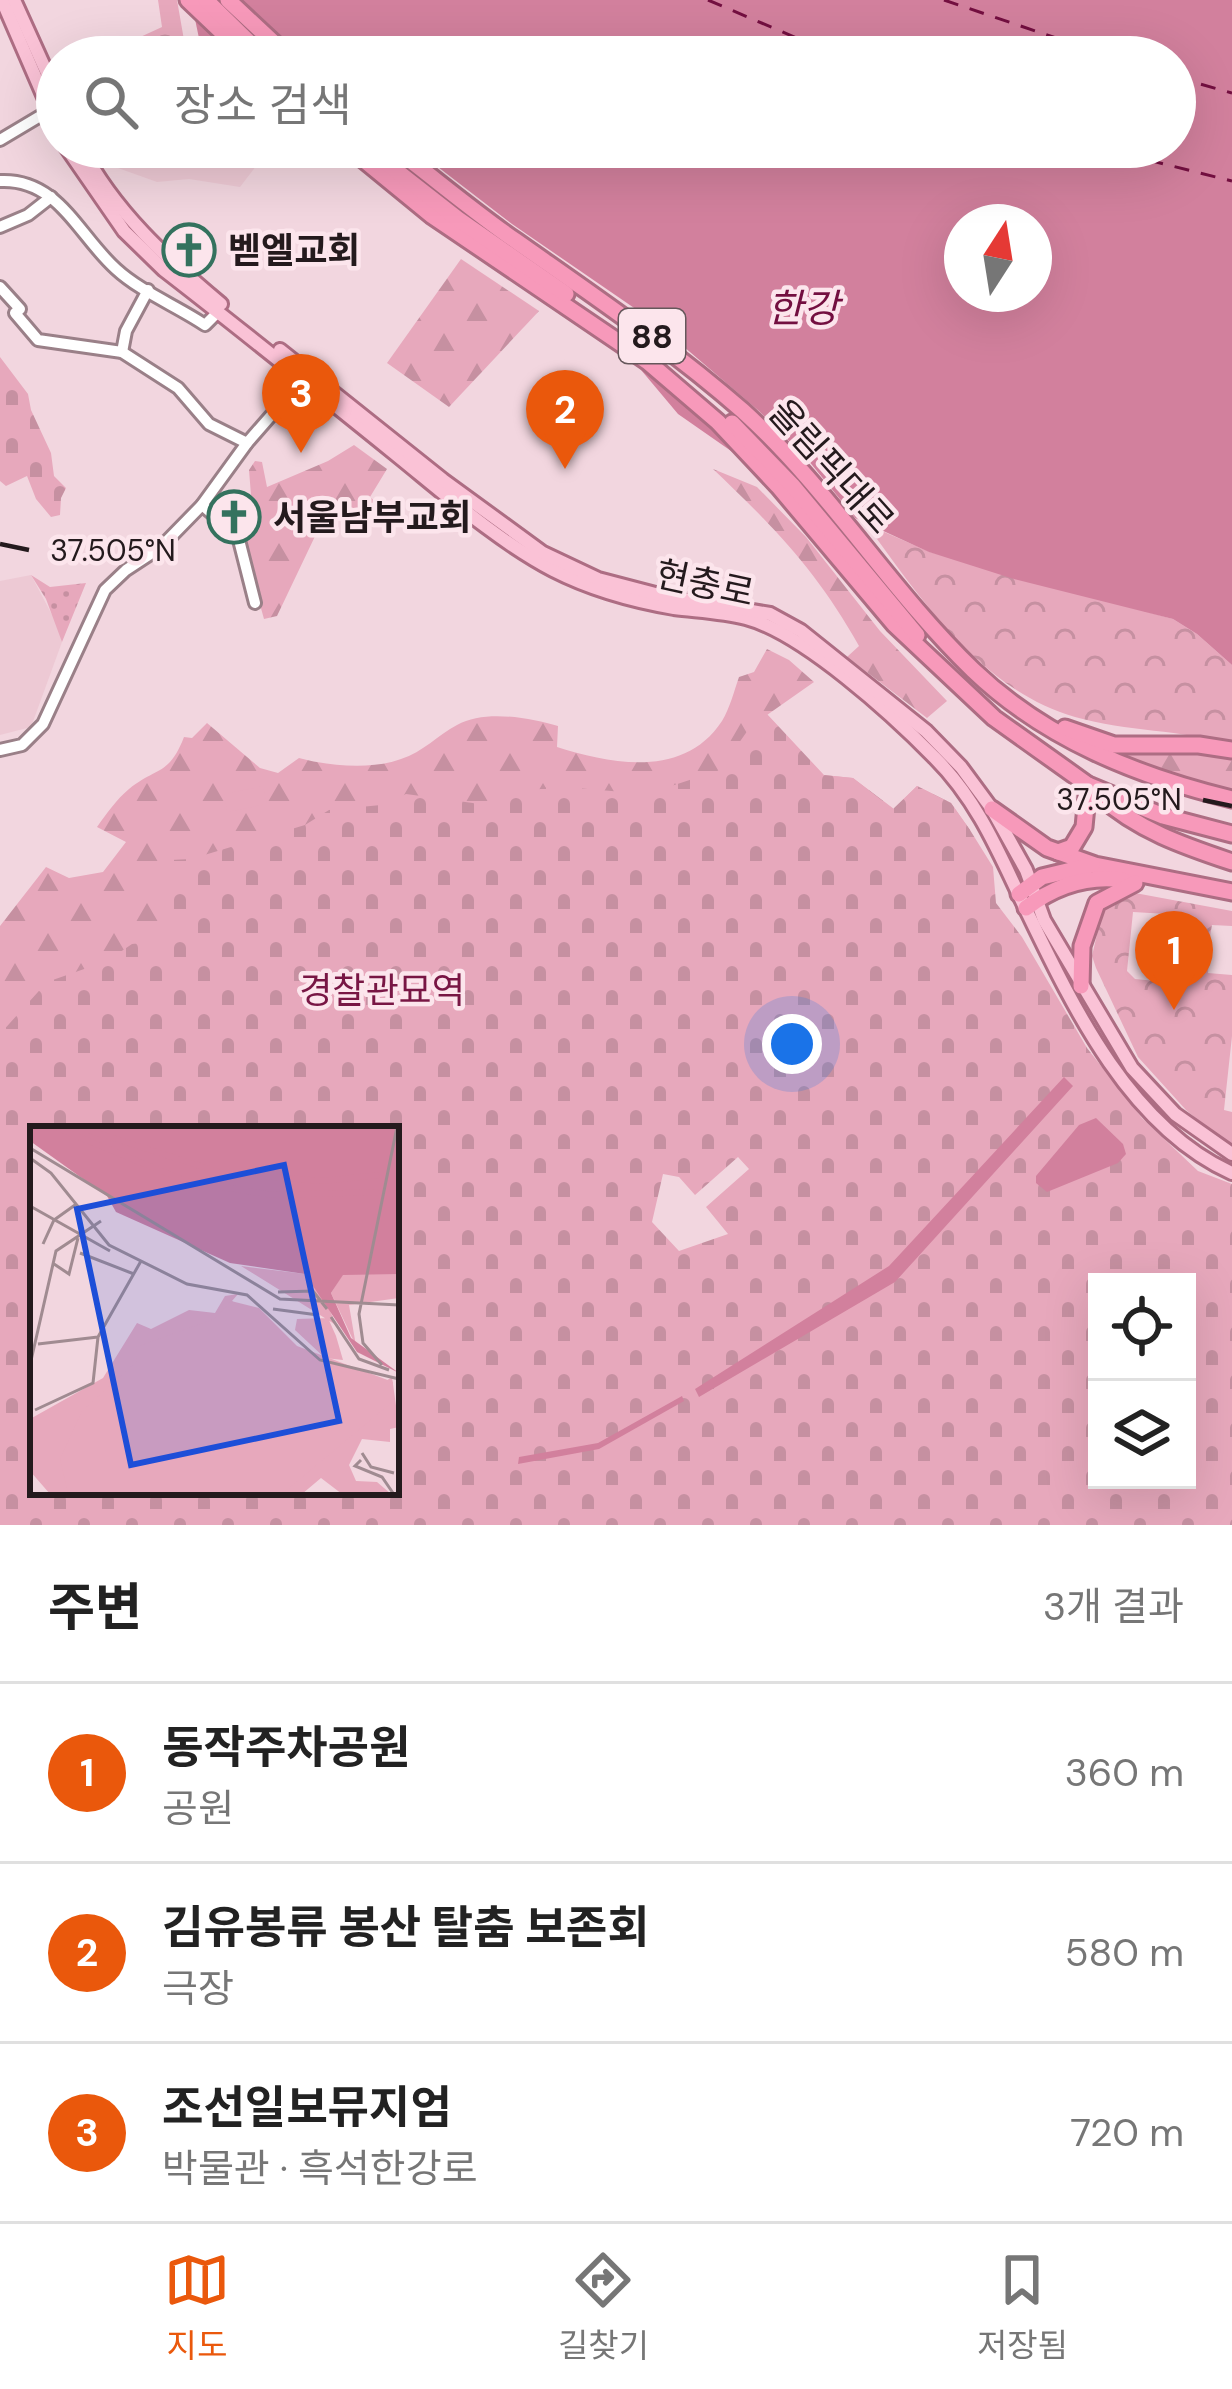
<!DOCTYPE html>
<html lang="ko">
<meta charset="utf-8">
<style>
:root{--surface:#fff;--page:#f2f2f2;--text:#222;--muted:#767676;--line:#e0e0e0;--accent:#ea580c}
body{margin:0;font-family:"DM Sans","Noto Sans KR",sans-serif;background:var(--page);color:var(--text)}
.controls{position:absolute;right:36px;bottom:36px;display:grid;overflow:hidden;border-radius:0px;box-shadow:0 12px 48px #0002}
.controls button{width:108px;height:108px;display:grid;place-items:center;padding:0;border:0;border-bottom:3px solid var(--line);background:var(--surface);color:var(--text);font:60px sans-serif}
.compass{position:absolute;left:944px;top:204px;width:108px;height:108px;border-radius:50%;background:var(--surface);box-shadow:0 12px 48px #0002;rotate:12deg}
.you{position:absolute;left:792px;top:1044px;width:42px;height:42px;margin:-30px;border:9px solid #fff;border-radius:50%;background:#1a73e8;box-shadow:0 0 0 18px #1a73e833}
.badge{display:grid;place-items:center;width:78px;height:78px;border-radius:50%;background:var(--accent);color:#fff;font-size:39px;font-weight:700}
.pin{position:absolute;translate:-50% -99px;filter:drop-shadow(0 3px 6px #0008)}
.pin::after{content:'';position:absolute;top:63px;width:42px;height:36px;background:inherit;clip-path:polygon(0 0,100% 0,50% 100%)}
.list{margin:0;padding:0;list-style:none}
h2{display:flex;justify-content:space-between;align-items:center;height:156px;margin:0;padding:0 48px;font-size:51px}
h2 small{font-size:39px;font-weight:400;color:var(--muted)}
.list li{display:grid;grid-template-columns:78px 1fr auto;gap:36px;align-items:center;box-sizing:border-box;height:180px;padding:0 48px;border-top:3px solid var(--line)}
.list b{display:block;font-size:45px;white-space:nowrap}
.list p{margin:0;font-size:39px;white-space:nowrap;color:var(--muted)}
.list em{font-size:39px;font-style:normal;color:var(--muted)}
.icon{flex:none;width:66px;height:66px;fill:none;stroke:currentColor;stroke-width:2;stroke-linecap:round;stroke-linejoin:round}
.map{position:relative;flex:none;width:1232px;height:1525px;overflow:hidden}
.search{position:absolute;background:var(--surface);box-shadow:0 12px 48px #0002;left:36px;right:36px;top:36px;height:132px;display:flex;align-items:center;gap:30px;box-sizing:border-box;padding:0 42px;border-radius:66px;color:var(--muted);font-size:45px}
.sheet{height:696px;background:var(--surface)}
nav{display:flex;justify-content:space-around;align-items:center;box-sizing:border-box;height:168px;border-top:3px solid var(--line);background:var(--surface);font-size:33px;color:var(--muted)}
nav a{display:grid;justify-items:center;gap:6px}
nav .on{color:var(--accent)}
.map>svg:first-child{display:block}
.built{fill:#edc9d4}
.grass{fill:url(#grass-dots)}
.forest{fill:url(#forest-firs)}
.cemetery{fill:url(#cemetery-stones);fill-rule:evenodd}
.park{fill:url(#park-crowns)}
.garden{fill:#e7a8bc}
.water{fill:#d2809d;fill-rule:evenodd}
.pier{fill:#f2d6df}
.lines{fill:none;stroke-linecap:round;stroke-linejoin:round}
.ferry{stroke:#730f40;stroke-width:3;stroke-dasharray:15 12;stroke-linecap:butt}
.minor-casing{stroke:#9a8088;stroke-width:16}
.major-casing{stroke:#ad6d83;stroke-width:18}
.highway-casing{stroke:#ad6d83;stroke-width:21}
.minor{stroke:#fff;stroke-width:10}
.major{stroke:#fac2d6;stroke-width:12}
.highway{stroke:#f799ba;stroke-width:15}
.ticks{fill:none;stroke:#241a1d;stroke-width:4.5}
.labels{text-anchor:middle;stroke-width:9;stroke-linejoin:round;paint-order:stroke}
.shield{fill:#fce5ec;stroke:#65575b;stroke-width:3}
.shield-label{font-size:33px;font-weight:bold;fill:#241a1d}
.poi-label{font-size:36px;font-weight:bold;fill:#241a1d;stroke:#fce5ec;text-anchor:start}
.street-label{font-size:36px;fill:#241a1d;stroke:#fce5ec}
.park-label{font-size:36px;fill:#781644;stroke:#fce5ec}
.water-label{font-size:39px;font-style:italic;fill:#730f40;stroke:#fce5ec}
.inset-river{fill:none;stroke:#d2809d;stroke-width:6}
.inset-road{fill:none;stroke:#a08b91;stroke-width:3}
.view{fill:#1d4ed8;fill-opacity:0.15;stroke:#1d4ed8;stroke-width:6}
.inset-edge{fill:none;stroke:#241a1d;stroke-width:6}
.ticks-label{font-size:30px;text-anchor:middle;fill:#241a1d;stroke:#fce5ec;stroke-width:9;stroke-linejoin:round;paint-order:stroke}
</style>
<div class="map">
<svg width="1232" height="1525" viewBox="0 0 1232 1525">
<defs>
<pattern id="grass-dots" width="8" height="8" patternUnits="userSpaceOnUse" patternTransform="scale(3)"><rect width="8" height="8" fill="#e7a8bc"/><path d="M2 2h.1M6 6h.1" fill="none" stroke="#c690a1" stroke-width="1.8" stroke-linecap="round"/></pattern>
<pattern id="forest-firs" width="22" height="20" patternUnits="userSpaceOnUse" patternTransform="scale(3)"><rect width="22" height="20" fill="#e7a8bc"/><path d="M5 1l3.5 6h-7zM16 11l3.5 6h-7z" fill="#c690a1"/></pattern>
<pattern id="cemetery-stones" width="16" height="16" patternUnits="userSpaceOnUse" patternTransform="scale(3)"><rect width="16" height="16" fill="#e7a8bc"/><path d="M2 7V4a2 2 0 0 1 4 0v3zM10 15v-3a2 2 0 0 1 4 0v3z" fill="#c690a1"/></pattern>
<pattern id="park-crowns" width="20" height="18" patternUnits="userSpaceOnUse" patternTransform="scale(3)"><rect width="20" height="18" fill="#e7a8bc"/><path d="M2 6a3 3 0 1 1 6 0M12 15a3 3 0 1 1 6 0" fill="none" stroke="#c690a1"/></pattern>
</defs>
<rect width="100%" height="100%" fill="#f2d6df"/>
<g class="built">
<path d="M 97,147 L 271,147 L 240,187 L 189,179 L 157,182 L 104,163 L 96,154 Z"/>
<path d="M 31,575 L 60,630 L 62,642 L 31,727 L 0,735 L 0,581 Z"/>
</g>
<path class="grass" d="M 31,575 L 50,587 L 86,583 L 62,642 L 46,599 Z"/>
<g class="forest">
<path d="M 461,259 L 539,311 L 449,407 L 387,363 Z"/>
<path d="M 354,445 L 387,469 L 370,497 L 385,510 L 378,517 L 348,506 L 328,509 L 277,616 L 264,619 L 241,536 L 253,520 L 249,470 L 255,461 L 262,462 L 267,487 L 328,461 Z"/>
<path d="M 713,469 L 757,487 L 806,537 L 880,631 L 947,701 L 927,718 L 847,657 L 859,646 C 817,571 774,527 713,469 Z"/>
<path d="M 767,649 L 789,660 L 814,682 L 767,715 L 823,775 L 853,778 L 894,809 L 917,786 L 951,803 L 970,830 L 33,1129 L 0,1326 L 0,926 L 46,867 L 69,878 L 103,872 L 126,842 L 97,827 C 107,813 116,800 129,789 C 156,767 169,776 184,737 L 192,738 L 207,723 L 260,768 L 278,773 L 299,758 C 328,766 372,770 401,759 C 423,752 438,735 457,725 C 485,709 530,718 558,726 L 557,747 C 611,764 684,779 722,721 C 730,708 734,691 739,677 L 754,672 Z"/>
<path d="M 1092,744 L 1219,752 L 1232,758 L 1232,790 L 1172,775 Z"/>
</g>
<g class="cemetery">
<path d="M 0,357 L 28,394 L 31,410 L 51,453 L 54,476 L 66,488 L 61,498 L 60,515 L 51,517 L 36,499 L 27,476 L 6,486 L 0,481 Z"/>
<path d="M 767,714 L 824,775 L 853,778 L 893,809 L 917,786 L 951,803 L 970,830 L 993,867 L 996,903 L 1022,937 L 1087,1048 L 1142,1118 L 1198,1171 L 1232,1184 L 1232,1525 L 0,1525 L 0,1034 L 47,982 L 107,961 L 132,944 L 162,941 L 170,860 L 191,859 L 305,825 L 329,810 L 381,805 L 406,794 L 480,804 L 552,786 L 647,794 L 720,770 L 748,730 ZM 33,1129 L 396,1129 L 396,1492 L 33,1492 ZM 738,1157 L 749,1169 L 706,1207 L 728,1234 L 679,1251 L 652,1222 L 663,1174 L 679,1177 L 695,1195 ZM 1097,1282 L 1187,1282 L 1187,1480 L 1097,1480 Z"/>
</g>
<g class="park">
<path d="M 158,0 L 177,0 L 184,40 L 179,57 L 140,57 L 125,44 L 162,27 Z"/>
<path d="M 866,524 L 930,552 L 1173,619 L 1197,634 L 1232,665 L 1232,745 C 1181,729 1127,732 1075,717 C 981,690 921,599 866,524 Z"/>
<path d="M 1135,893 L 1232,911 L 1232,926 L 1212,925 L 1209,942 L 1185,940 L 1190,938 L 1191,928 L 1186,926 L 1184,915 L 1133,912 L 1127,971 L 1135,979 L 1186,984 L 1190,950 L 1185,946 L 1210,948 L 1208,973 L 1232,975 L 1232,1036 L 1224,1110 L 1232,1112 L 1232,1149 L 1186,1110 L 1138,1057 L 1096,968 L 1092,956 L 1103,908 L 1121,894 Z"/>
</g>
<path class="garden" d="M 263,786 L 267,804 L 227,812 L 224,794 Z"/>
<g class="water">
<path d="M 191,0 L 1232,0 L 1232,665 L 1197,634 L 1173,619 L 1014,579 L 929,552 L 803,494 L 744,460 L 678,414 L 631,358 L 341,147 L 1175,147 L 1175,57 L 212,57 L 200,43 ZM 962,222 L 1034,222 L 1034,294 L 962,294 Z"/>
<path d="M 1064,1077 L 1073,1086 L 895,1282 L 699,1397 L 695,1389 L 889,1266 Z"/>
<path d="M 1096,1118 L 1123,1144 L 1126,1154 L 1118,1163 L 1047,1192 L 1036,1183 L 1036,1176 L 1079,1125 Z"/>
<path d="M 682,1396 L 684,1401 L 599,1449 L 518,1464 L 519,1457 L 598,1443 Z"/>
</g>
<path class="pier" d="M 340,147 L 412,147 L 512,224 L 656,323 L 759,411 L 808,460 L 866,531 L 761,477 L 694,412 L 611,343 L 381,180 Z"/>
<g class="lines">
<g class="ferry">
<path d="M 708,0 L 841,57"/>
<path d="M 944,0 L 1112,57"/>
<path d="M 1175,77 L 1232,93"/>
<path d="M 1096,147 L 1232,181"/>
</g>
<g class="minor-casing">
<g id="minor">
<path d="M 137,46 L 187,46"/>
<path d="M 0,140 L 57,106"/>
<path d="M 0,181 C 58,178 78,235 116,269 C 141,292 177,306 205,325 L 218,312"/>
<path d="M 0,227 L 28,215 L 51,197"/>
<path d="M 0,287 L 20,309 L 15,313 L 38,340 L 122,352 L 178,388 L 209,424 L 247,443"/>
<path d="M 122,352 L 126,331 L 148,290"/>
<path d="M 202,505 L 238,536 L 255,603"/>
<path d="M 0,750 L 22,745 L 43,724 L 105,590 L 126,570 L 161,547 L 202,505 L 247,443 L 303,379"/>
</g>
</g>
<g class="major-casing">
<g id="major">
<path d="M 2,0 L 57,127"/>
<path d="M 14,0 L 57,95"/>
<path d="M 66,147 L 124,231 L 164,270 C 243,331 321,394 399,457 C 447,496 498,541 553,570 C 590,589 633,601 674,608 C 698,611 723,612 746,618 C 803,633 893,715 935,758 C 975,798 996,846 1020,897 C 1068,996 1125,1125 1232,1173"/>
<path d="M 81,147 C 114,211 167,259 221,304"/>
<path d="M 280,350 L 443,480 L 543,553 L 598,579 L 663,596 L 770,614 L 801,631 L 926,731 L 961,767 L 992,809 L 1026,870 L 1044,920 L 1132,1068 L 1175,1114 L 1232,1154"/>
</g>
</g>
<g class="highway-casing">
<g id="highway">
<path d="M 188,0 L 248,57"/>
<path d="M 206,0 L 264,57"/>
<path d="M 228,0 L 289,57"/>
<path d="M 348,147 L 431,215 L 648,362 L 718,422 L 778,486 L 894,624 L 994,718 L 1088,785 L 1163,816 L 1232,834"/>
<path d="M 366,147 L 458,219 L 566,294"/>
<path d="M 393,147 C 434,178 474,212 516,241 C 594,296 671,348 743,411 C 829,489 890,590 973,670 C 1045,739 1137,776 1232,799"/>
<path d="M 732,423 L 793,486 L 917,635"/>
<path d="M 1065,728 L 1114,745 L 1199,745 L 1232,750"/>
<path d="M 1099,795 C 1137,830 1184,846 1232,862"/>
<path d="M 992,809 L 1047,848 L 1095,865 L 1232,892"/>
<path d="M 1058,852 L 1072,847 L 1084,827 L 1088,785"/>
<path d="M 1019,894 L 1042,877 L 1092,865"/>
<path d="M 1026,908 C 1055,886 1086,875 1123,880"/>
<path d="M 1081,986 L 1082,946 L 1097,903 L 1135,883"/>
</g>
</g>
<use href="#minor" class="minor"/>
<use href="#major" class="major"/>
<use href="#highway" class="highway"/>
</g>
<path class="ticks" d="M 0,544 L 29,550M 1203,800 L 1232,806"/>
<defs>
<g id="church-ring" transform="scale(2.7)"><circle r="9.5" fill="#fce5ec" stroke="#34725e" stroke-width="1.5"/><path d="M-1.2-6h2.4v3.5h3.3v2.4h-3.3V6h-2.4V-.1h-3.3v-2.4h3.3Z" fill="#34725e"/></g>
</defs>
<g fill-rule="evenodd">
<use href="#church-ring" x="189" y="250"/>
<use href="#church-ring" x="234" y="517"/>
</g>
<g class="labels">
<rect class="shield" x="619" y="309" width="66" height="54" rx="9"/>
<g class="shield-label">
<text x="652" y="348">88</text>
</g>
<g class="poi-label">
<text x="228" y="263">벧엘교회</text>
<text x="273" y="530">서울남부교회</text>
</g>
<g class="street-label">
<text transform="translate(832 466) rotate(48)" y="13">올림픽대로</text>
<text transform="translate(705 583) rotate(12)" y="13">현충로</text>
</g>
<g class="park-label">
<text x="382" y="1003">경찰관묘역</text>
</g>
<g class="water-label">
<text x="803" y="322">한강</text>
</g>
</g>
<g transform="translate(30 1126)">
<rect width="369" height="369" fill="#f2d6df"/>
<path d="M 208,168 L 202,175 L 213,183 L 229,182 L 108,368 L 20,368 L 0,345 L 0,293 L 73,252 L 107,197 L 121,203 L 159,184 L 185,187 L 195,170 ZM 362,251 L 369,301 L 360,303 L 360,316 L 332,313 L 319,339 L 326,355 L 347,356 L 361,368 L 312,368 L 291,352 L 272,368 L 186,368 Z" fill="#e7a8bc"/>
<path d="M 201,175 L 229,182 L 267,220 L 363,256 L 362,276 L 252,368 L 38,367 L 30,333 L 52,285 L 107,235 L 106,221 L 184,193 Z" fill="#e7a8bc"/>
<path d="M 211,140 L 275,148 L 290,161 L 306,199 ZM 313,148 L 369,148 L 369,172 L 319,179 L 326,220 L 301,167 ZM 298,192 L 306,210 L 313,234 L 295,232 L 265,204 L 267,193 Z" fill="#e7a8bc"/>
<path d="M 0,1 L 369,1 L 369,148 L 313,149 L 301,167 L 321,212 L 369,247 L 327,226 L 275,148 L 200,137 L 86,86 L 77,70 L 0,15 Z" fill="#d2809d"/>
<path class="inset-river" d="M 25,1 L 156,55 L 242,69 L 349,66M 49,1 L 192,47 L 293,55 L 349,49"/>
<path class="inset-road" d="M 0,22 L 250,173 L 369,179M 0,32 L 21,47 L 79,119 L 157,158 L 217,169 L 290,234 L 369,253M 0,80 L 80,125M 13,118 L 24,94 L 45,79M 50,127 L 104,148M 24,138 L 39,148 L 48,112M 248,166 L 283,165 L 297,183M 243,183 L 288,189M 301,191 L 329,233 L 359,244M 8,218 L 68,211M 0,239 L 26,125 L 71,95M 352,239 L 333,217 L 329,188 L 367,1M 5,284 L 63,257 L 68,211 L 111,135M 332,327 L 341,341 L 364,347M 331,334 L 325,340 L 352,351 L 363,367"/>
<path class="view" d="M 254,39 L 309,295 L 101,339 L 47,83 Z"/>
<rect width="369" height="369" class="inset-edge"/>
</g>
<g class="ticks-label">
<text x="113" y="561">37.505°N</text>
<text x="1119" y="810">37.505°N</text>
</g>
</svg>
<div class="controls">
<button><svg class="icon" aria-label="locate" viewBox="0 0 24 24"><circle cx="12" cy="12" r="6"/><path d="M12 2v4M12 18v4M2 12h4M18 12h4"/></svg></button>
<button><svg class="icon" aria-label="layers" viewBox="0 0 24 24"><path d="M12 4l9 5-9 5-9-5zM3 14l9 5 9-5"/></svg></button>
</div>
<svg class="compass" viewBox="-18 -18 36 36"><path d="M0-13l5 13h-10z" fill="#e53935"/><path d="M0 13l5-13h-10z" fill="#767676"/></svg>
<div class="you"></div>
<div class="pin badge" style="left:1174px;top:1010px">1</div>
<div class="pin badge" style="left:565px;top:469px">2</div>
<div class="pin badge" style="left:301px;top:453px">3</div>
<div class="search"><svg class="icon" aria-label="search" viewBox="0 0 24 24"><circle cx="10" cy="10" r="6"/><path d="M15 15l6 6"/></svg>장소 검색</div>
</div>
<section class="sheet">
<h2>주변<small>3개 결과</small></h2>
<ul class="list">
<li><span class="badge">1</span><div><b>동작주차공원</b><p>공원</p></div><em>360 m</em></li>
<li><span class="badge">2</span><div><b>김유봉류 봉산 탈춤 보존회</b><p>극장</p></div><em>580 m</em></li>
<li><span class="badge">3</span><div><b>조선일보뮤지엄</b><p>박물관 · 흑석한강로</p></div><em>720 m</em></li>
</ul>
</section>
<nav>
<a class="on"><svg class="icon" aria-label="map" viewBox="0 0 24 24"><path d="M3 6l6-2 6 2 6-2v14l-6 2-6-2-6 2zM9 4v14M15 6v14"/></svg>지도</a>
<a><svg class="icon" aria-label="directions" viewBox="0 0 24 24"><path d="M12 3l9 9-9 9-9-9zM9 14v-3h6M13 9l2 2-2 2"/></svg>길찾기</a>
<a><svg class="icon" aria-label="saved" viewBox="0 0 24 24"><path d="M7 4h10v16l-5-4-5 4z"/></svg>저장됨</a>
</nav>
